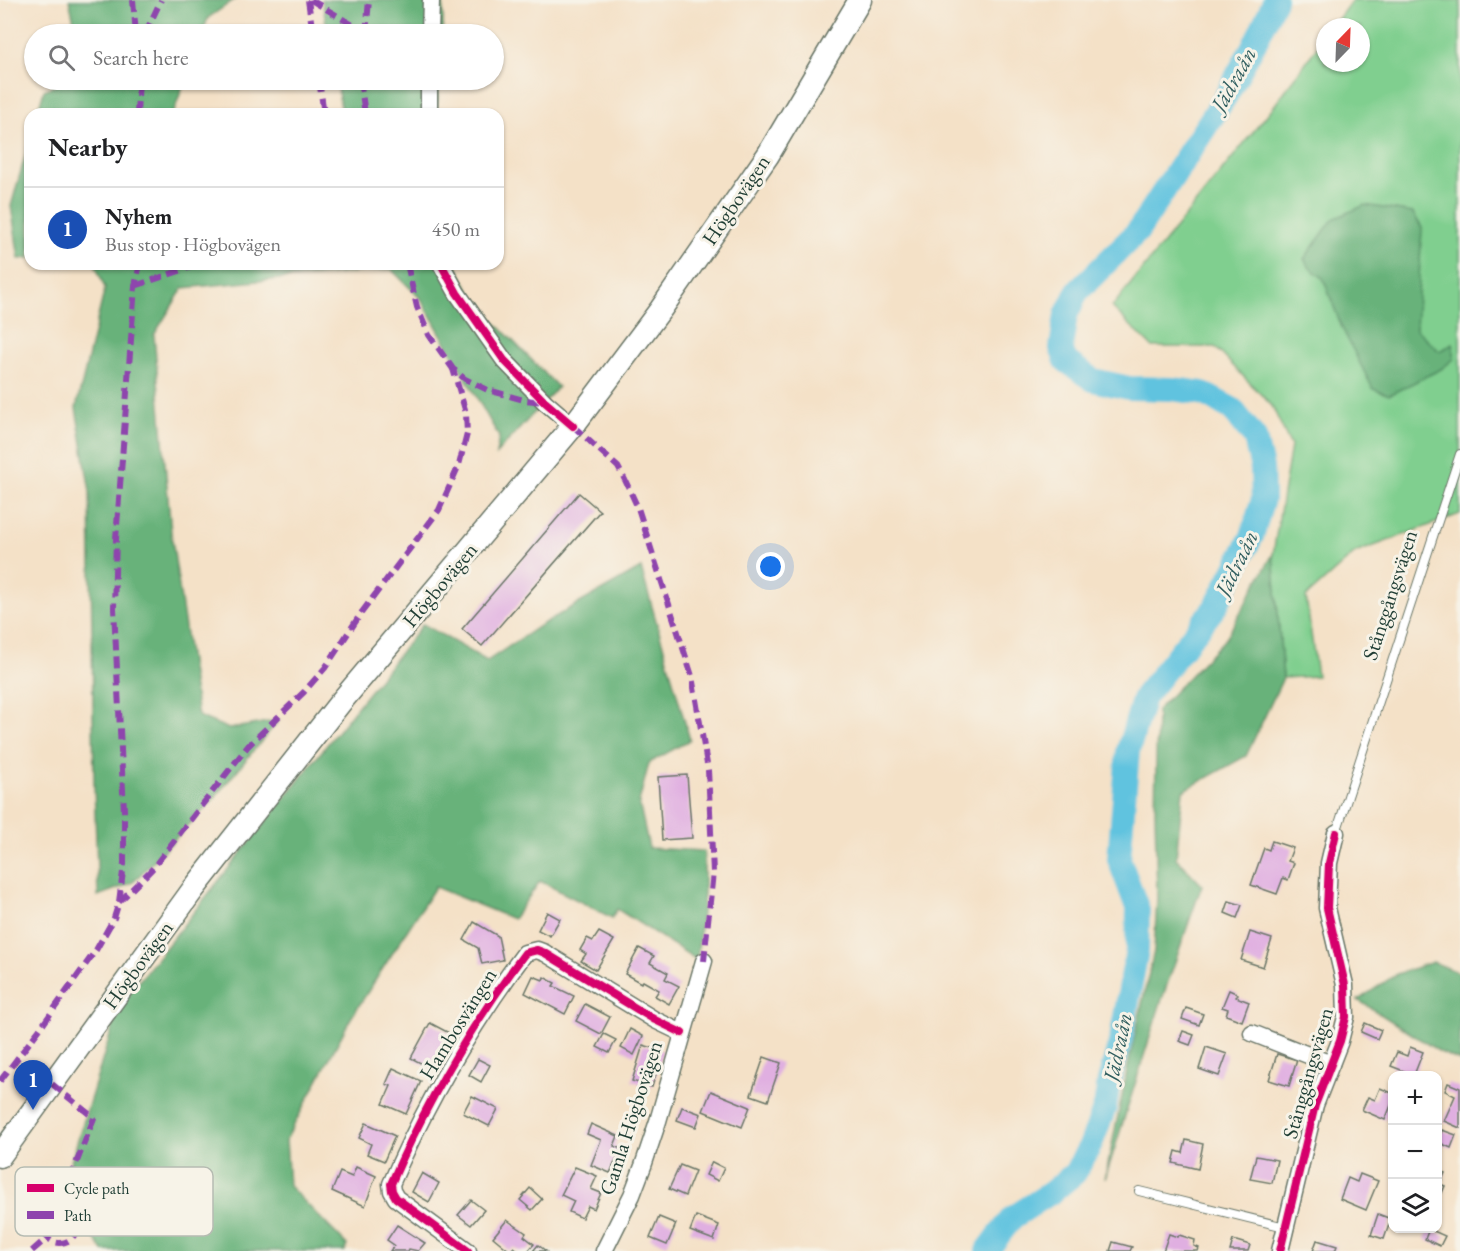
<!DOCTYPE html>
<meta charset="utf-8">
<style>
:root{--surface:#fff;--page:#f6f6f6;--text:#202124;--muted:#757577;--line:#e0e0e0;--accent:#7c3aed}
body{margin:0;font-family:"EB Garamond",serif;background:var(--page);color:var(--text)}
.controls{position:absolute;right:18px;bottom:18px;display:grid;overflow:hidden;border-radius:12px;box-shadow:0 2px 4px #0004}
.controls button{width:54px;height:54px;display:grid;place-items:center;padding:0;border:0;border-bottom:2px solid var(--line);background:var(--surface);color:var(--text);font:30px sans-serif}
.compass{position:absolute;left:1316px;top:18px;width:54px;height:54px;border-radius:50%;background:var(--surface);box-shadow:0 2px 4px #0004;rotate:23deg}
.you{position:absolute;left:771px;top:567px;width:21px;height:21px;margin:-15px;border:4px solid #fff;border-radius:50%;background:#1a73e8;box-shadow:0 0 0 9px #1a73e833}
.badge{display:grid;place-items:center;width:39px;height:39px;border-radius:50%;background:var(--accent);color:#fff;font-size:20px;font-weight:700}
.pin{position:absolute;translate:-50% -50px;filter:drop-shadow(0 2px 3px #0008)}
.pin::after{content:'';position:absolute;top:32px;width:21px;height:18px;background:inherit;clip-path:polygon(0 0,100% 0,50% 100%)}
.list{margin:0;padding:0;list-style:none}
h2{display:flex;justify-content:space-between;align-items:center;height:78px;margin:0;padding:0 24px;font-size:26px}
h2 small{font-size:20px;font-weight:400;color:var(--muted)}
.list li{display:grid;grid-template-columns:39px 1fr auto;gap:18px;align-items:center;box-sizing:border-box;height:84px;padding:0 24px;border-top:2px solid var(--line)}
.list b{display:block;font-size:22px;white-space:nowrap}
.list p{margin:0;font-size:20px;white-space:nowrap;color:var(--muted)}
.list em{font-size:20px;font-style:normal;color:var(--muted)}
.icon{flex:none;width:33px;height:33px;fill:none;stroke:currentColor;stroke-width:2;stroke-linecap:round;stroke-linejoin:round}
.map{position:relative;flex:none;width:1460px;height:1251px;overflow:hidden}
.search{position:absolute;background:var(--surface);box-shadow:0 2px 4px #0004;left:24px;top:24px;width:480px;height:66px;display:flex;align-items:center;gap:15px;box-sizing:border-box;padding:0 21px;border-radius:33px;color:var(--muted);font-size:22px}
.panel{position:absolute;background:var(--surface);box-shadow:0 2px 4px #0004;left:24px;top:108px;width:480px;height:162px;border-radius:18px}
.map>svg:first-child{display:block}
.green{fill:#80cf8f;stroke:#508662;stroke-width:1.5}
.forest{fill:#68b27a;stroke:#447857;stroke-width:1.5}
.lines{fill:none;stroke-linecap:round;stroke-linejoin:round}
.river{stroke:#61c3df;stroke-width:24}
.building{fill:#e0afe1}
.service-casing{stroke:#6a7667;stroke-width:10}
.minor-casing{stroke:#6a7667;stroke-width:19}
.secondary-casing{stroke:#6a7667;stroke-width:25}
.service{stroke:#fff;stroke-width:8}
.minor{stroke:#fff;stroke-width:16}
.secondary{stroke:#fff;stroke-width:22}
.quiet{stroke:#8e44ad;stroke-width:6;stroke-dasharray:12 6;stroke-linecap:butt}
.cycleway-casing{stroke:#f7f3e8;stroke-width:11}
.cycleway{stroke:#d6006c;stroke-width:8}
.labels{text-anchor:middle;stroke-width:6;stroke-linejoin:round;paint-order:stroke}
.street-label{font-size:21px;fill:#1f3d34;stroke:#f7f3e8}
.water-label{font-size:22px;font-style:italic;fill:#305e5f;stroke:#f7f3e8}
.key{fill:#f7f3e8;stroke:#b6bcb2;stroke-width:1.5}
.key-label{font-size:16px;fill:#1f3d34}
</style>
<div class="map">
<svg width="1460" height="1251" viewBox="0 0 1460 1251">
<rect width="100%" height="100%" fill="#f7f3e8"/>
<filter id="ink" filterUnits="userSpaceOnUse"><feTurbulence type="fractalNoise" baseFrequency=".0167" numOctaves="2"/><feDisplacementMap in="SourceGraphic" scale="12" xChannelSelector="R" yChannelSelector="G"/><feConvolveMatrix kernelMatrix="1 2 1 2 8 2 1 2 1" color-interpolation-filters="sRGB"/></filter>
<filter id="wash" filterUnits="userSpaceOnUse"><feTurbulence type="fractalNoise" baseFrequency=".008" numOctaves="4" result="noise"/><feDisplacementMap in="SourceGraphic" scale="24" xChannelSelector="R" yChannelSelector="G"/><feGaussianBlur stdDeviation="1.35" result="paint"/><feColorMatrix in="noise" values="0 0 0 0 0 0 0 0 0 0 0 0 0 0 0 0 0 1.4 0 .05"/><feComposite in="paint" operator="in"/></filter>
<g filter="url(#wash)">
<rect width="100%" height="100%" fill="#f4e1c7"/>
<path class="green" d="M 1352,0 L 1460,0 L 1460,514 L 1355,553 L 1306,597 L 1317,676 L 1283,678 L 1273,554 L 1291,446 L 1272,406 L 1215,347 L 1152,347 L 1112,307 L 1274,106 L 1325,36 L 1325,63 L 1361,63 L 1361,27 L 1332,27 Z"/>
<g class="forest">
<path d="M 69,0 L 234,0 L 208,18 L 202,34 L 77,34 Z"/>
<path d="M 322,0 L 443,0 L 443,34 L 328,34 Z"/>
<path d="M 70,80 L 185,80 L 173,114 L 37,114 L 44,90 Z"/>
<path d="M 336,80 L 440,80 L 436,114 L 342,114 Z"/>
<path d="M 30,139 L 30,258 L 19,259 L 11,206 Z"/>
<path d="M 1365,205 L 1413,213 L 1422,228 L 1416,329 L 1439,351 L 1453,344 L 1454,359 L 1441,369 L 1389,395 L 1373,389 L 1342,328 L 1323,278 L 1310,268 L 1304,259 L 1333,219 Z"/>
<path d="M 95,264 L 455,264 L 478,305 L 558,387 L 496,454 L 499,437 L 421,299 L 391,269 L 183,288 L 154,335 L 171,532 L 198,716 L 229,729 L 279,720 L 211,802 L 132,883 L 98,896 L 94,785 L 90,492 L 76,408 L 105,288 Z"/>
<path d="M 1273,554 L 1283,678 L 1246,756 L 1183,791 L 1176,858 L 1202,885 L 1161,1002 L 1105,1179 L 1129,1061 L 1154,951 L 1157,898 L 1155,812 L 1157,710 L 1226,638 Z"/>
<path d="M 641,568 L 690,740 L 649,763 L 639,802 L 649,848 L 704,851 L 704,893 L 697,960 L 617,909 L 612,918 L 540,881 L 513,919 L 435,887 L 351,1018 L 286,1140 L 289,1186 L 347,1245 L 345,1251 L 103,1251 L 62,1191 L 119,1006 L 423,624 L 487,661 L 541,625 Z"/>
<path d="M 1433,962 L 1460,973 L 1460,1061 L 1440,1052 L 1358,1000 L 1397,974 Z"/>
</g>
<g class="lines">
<path class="river" d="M 987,1251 L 1012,1218 L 1052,1192 L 1075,1173 L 1091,1144 L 1105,1107 L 1109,1081 L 1121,1039 L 1137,950 L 1138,910 L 1119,859 L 1128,751 L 1144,697 L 1216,606 L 1252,536 L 1263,499 L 1262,468 L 1255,438 L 1232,409 L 1202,393 L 1172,389 L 1129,388 L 1093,380 L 1066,361 L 1061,348 L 1066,315 L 1077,292 L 1138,231 L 1173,177 L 1226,96 L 1258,37 L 1275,0"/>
</g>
<g id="blocks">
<g class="building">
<path d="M 579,493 L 600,511 L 482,646 L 462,629 Z"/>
<path d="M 687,775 L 692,838 L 662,840 L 658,777 Z"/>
<path d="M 1272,841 L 1293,848 L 1288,861 L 1294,863 L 1288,880 L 1283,878 L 1277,894 L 1251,885 L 1264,848 L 1269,850 Z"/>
<path d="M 1229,901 L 1242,905 L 1237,918 L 1225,913 Z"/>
<path d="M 547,912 L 560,919 L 550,936 L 538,930 Z"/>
<path d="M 474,922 L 498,936 L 503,960 L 482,964 L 478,948 L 464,940 Z"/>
<path d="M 599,932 L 614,940 L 596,970 L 581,961 L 586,954 L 580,950 L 587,938 L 593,941 Z"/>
<path d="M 1250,932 L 1272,939 L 1263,967 L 1241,960 Z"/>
<path d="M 639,948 L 654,956 L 650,963 L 668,973 L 665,979 L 679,986 L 669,1004 L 655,996 L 659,990 L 643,981 L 641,983 L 625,974 Z"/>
<path d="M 533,976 L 543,980 L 544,977 L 555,983 L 553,986 L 574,996 L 565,1014 L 525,993 Z"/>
<path d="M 1229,990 L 1238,994 L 1236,997 L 1249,1002 L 1242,1021 L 1226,1015 L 1228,1009 L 1222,1007 Z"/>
<path d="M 585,1004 L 610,1017 L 601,1034 L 576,1021 Z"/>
<path d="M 1186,1008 L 1203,1014 L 1199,1025 L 1182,1019 Z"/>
<path d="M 430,1023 L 451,1034 L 432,1069 L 411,1058 Z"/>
<path d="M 1365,1023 L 1381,1030 L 1377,1039 L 1361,1032 Z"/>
<path d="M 630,1029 L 643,1036 L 634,1055 L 621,1048 Z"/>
<path d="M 1183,1031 L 1194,1035 L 1190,1045 L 1179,1041 Z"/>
<path d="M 604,1034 L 616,1040 L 609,1053 L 597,1047 Z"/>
<path d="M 643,1045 L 663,1051 L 652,1087 L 632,1081 Z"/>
<path d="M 1206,1047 L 1227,1054 L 1219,1076 L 1199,1069 Z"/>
<path d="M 1410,1047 L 1423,1052 L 1414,1075 L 1391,1066 L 1397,1052 L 1407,1056 Z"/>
<path d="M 1277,1054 L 1297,1060 L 1289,1086 L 1269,1080 Z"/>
<path d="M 764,1057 L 781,1063 L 768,1101 L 751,1095 Z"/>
<path d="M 478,1059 L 490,1065 L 481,1082 L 469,1075 Z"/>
<path d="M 393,1068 L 421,1081 L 406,1114 L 383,1104 L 391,1086 L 386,1084 Z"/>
<path d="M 1448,1083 L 1460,1088 L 1460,1128 L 1444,1121 L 1455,1096 L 1445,1091 Z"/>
<path d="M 1380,1088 L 1392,1093 L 1392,1103 L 1385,1120 L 1362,1110 L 1368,1097 L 1375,1100 Z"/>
<path d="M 711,1091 L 750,1107 L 742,1127 L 703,1111 Z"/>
<path d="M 472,1096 L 498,1109 L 489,1126 L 463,1113 Z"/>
<path d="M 682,1107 L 701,1114 L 696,1127 L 677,1120 Z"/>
<path d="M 366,1123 L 395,1136 L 384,1161 L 367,1154 L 371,1144 L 359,1138 Z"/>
<path d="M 591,1124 L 618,1136 L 614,1146 L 621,1149 L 610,1173 L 591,1165 L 601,1140 L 587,1134 Z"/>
<path d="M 1442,1130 L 1456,1135 L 1451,1148 L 1438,1142 Z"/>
<path d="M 1186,1140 L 1203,1144 L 1198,1169 L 1173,1163 L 1176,1151 L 1183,1153 Z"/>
<path d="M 1256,1156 L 1277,1160 L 1272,1183 L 1250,1179 Z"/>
<path d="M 712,1162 L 724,1168 L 718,1181 L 706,1175 Z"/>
<path d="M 680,1165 L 695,1171 L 685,1196 L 669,1189 Z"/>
<path d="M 356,1167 L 376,1176 L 365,1206 L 332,1191 L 340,1172 L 352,1177 Z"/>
<path d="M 575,1167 L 597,1176 L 591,1189 L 601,1193 L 594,1209 L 588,1206 L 582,1218 L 569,1212 L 574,1201 L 561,1195 Z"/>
<path d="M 1438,1170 L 1445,1173 L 1440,1184 L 1445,1186 L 1441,1195 L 1438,1194 Z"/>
<path d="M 422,1173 L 439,1183 L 429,1202 L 412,1192 Z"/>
<path d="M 1360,1174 L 1378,1181 L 1366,1210 L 1340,1199 L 1348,1178 L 1357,1182 Z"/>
<path d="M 530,1188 L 542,1199 L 532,1210 L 520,1200 Z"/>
<path d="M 471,1200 L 484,1210 L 471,1225 L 458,1215 Z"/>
<path d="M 1378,1214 L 1391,1219 L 1384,1239 L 1371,1235 Z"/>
<path d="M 696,1216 L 719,1225 L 714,1240 L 690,1231 Z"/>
<path d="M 659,1217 L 676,1224 L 667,1245 L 650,1238 Z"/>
<path d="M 507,1220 L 526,1233 L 524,1236 L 534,1244 L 528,1251 L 519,1251 L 514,1247 L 510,1251 L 493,1237 Z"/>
<path d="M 397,1225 L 425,1243 L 418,1251 L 409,1249 L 408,1251 L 390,1251 L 394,1245 L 387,1240 Z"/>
<path d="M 1429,1229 L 1445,1236 L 1440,1246 L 1425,1239 Z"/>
<path d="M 1169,1234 L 1178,1237 L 1179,1235 L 1195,1240 L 1194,1246 L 1199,1248 L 1198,1251 L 1163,1251 Z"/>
<path d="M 1233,1240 L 1250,1245 L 1248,1251 L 1230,1251 Z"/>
<path d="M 1317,1240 L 1337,1246 L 1335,1251 L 1313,1251 Z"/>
<path d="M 1113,1242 L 1132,1247 L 1130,1251 L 1110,1251 Z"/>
<path d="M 538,1245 L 546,1251 L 533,1251 Z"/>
</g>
</g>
</g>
<g filter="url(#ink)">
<use href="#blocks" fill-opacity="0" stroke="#6a7667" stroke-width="1.5"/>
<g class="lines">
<g class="service-casing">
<g id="service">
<path d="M 1336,833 L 1460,454"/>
<path d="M 1139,1191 L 1285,1227"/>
</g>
</g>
<g class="minor-casing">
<g id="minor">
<path d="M 430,34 L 431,0"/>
<path d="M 429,114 L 429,80"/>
<path d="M 441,264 L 457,293 L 504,360 L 545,402 L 573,426"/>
<path d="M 1252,1033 L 1331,1064"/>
<path d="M 468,1251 L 396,1198 L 392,1191 L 391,1184 C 426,1103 472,1024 525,953 L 537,950 L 545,953 L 655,1020 L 682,1033"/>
<path d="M 604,1251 L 632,1195 L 643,1166 L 658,1121 L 704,961"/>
<path d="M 1280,1251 L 1315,1105 L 1340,1041 L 1346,1017 L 1345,985 L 1327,908 L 1329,863 L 1336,833"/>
</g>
</g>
<g class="secondary-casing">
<path id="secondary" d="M 0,1156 L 192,891 L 340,703 L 573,426 L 661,309 L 768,155 L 860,0"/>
</g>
<use href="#service" class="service"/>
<use href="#minor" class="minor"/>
<use href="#secondary" class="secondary"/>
<g class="quiet">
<path d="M 133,0 L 136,34"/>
<path d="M 308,0 L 313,34"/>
<path d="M 311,0 L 366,33"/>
<path d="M 145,34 L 161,0"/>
<path d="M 366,34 L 369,0"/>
<path d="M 319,80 L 324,114"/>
<path d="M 360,80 L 365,114"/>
<path d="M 137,114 L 139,80"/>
<path d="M 407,264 L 417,307 L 429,335 L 453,369 L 465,379 L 488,390 L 524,400 L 545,402"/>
<path d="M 135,286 L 200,264"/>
<path d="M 573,426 L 618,467 L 625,480 L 638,508 L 692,676 L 708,770 L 713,872 L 704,961"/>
<path d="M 119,902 L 152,869 L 248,746 L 304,692 L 325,668 L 362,612 L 439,510 L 459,465 L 467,434 L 466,413 L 453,369"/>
<path d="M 0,1081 L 39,1030 L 96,950 L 114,918 L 119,902 L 124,864 L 124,811 L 114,608 L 116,539 L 135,286 L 140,264"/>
<path d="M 52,1084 L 94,1118 L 58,1210"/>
<circle cx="60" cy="1226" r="17"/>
<path d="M 32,1251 L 47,1238"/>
</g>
<g class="cycleway-casing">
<g id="cycleway">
<path d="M 441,264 L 457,293 L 504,360 L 545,402 L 573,426"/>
<path d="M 468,1251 L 396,1198 L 392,1191 L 391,1184 C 426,1103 472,1024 525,953 L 537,950 L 545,953 L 655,1020 L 682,1033"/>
<path d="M 1280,1251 L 1315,1105 L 1340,1041 L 1346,1017 L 1345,985 L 1327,908 L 1329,863 L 1336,833"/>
</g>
</g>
<use href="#cycleway" class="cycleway"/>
</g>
</g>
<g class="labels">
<g class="street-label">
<text transform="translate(736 200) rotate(-56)" y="7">Högbovägen</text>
<text transform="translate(440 585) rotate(-50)" y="7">Högbovägen</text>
<text transform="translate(1390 595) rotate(-72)" y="7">Stånggångsvägen</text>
<text transform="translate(138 965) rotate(-54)" y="7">Högbovägen</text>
<text transform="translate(458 1024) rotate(-58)" y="7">Hambosvängen</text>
<text transform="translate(1308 1073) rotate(-74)" y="7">Stånggångsvägen</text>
<text transform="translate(631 1118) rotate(-72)" y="7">Gamla Högbovägen</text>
</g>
<g class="water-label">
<text transform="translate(1233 79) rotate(-61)" y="8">Jädraån</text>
<text transform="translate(1236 563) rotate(-64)" y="8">Jädraån</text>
<text transform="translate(1117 1047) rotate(-78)" y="8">Jädraån</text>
</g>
</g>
<rect x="15" y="1167" width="198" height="69" rx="9" class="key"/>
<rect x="27" y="1184" width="27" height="8" fill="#d6006c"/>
<rect x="27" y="1211" width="27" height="8" fill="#8e44ad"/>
<g class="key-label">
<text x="64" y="1194">Cycle path</text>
<text x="64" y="1221">Path</text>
</g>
</svg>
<div class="controls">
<button>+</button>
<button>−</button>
<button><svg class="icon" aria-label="layers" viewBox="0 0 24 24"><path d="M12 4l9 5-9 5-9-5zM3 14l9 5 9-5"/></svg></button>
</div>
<svg class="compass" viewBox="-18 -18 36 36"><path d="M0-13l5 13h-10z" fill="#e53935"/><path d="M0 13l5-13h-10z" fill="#757577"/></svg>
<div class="you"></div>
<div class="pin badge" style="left:33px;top:1110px;background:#1a4fb4">1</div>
<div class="search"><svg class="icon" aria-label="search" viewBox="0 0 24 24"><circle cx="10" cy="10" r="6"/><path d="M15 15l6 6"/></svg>Search here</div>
<section class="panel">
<h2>Nearby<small></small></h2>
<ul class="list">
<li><span class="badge" style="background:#1a4fb4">1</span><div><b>Nyhem</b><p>Bus stop · Högbovägen</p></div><em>450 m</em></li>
</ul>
</section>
</div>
